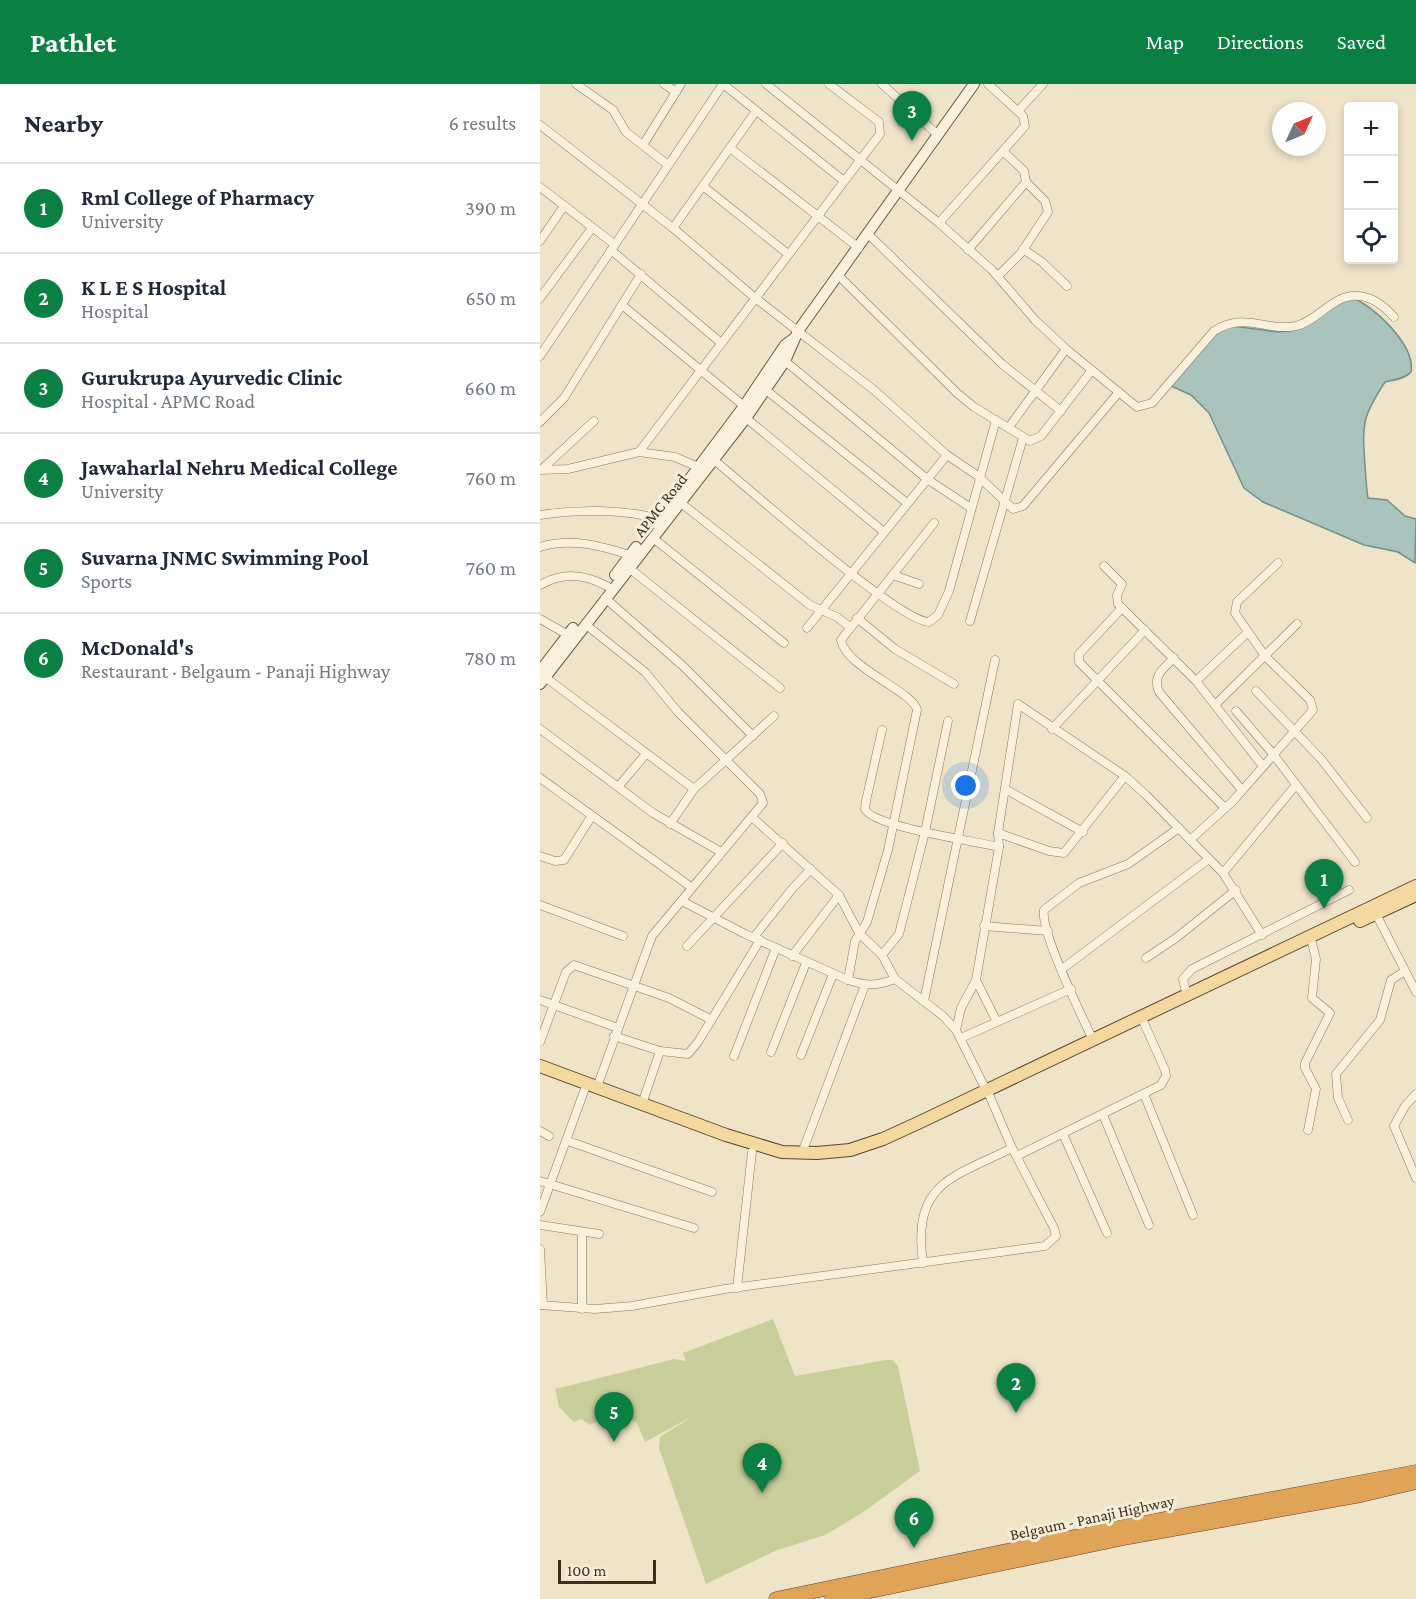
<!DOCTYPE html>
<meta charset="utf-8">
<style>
:root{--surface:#fff;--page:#f2f2f3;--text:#1f2937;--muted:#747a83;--line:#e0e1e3;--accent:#0b8043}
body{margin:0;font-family:"Crimson Pro",serif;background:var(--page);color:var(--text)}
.controls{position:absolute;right:18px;top:18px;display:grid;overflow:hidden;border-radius:6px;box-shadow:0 3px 9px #0003}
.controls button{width:54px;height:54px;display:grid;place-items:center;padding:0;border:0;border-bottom:2px solid var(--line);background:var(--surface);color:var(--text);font:30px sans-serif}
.compass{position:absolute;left:732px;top:18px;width:54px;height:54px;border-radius:50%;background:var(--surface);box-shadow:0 3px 9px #0003;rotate:46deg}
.scale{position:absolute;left:18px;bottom:15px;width:98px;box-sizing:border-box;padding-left:6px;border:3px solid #3d2e20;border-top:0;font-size:16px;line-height:21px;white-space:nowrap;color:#3d2e20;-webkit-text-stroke:4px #f7eed8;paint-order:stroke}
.you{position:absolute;left:426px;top:702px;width:21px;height:21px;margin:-15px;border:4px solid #fff;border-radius:50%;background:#1a73e8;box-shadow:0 0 0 9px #1a73e833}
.badge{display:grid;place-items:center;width:39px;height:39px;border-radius:50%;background:var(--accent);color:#fff;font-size:20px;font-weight:700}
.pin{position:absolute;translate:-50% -50px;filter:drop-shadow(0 2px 3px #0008)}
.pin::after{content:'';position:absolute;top:32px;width:21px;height:18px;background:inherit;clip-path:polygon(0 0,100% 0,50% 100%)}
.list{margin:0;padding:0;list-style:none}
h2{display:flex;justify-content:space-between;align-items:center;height:78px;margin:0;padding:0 24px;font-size:26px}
h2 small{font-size:20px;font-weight:400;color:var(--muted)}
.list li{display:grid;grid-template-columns:39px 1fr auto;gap:18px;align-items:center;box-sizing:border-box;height:90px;padding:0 24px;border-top:2px solid var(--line)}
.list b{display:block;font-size:22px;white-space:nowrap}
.list p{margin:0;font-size:20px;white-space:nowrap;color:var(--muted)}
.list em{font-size:20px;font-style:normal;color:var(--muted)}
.icon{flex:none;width:33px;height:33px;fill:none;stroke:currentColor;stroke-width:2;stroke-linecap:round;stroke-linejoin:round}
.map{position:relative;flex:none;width:876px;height:1515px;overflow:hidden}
header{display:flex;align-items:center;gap:36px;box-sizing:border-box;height:84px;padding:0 30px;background:var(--accent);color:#fff}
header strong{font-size:28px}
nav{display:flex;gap:33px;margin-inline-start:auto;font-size:21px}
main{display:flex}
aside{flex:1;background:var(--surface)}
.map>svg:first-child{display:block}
.green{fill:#c9cf9b}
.water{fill:#a9c4bc;stroke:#6f938a;stroke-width:1.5}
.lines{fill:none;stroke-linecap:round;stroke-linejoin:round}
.street-casing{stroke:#8d765c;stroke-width:9}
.secondary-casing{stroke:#6f573f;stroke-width:12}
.primary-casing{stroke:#5b4430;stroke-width:14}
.highway-casing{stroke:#5b4430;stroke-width:15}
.street{stroke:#faf1dc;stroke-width:8}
.secondary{stroke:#faf1dc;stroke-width:10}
.primary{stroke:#f3d9a0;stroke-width:12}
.highway{stroke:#e0a458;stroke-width:14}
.labels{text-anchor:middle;stroke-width:6;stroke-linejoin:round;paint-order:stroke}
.street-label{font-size:16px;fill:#3d2e20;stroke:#f7eed8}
</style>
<header>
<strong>Pathlet</strong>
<nav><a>Map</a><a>Directions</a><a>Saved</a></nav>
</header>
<main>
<aside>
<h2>Nearby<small>6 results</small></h2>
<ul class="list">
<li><span class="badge">1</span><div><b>Rml College of Pharmacy</b><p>University</p></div><em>390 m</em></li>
<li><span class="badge">2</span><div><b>K L E S Hospital</b><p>Hospital</p></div><em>650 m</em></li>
<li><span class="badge">3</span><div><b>Gurukrupa Ayurvedic Clinic</b><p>Hospital · APMC Road</p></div><em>660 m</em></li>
<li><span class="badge">4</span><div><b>Jawaharlal Nehru Medical College</b><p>University</p></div><em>760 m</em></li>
<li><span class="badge">5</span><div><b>Suvarna JNMC Swimming Pool</b><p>Sports</p></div><em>760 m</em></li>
<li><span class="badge">6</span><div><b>McDonald's</b><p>Restaurant · Belgaum - Panaji Highway</p></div><em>780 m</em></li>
</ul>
</aside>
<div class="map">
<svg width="876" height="1515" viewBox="0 0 876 1515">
<rect width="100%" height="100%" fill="#f0e4c8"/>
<path class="green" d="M 233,1235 L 255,1292 L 346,1276 L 353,1276 L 358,1282 L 380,1387 L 322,1429 L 285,1451 L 235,1467 L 166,1500 L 119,1364 L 120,1353 L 153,1332 L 105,1358 L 97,1339 L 83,1331 L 73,1314 L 62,1319 L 68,1332 L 50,1341 L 41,1335 L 34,1338 L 19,1323 L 15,1305 L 134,1275 L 146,1277 L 143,1269 Z"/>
<path class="water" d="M 810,213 C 831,219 876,261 871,288 C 865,295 853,296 845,298 C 822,333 822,340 825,381 C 826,393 826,403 828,414 L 847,416 L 865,432 L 876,435 L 875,479 L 858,468 L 824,461 L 723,418 L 704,404 L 669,329 L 651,311 L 631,302 L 675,247 L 693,242 L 737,248 L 756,246 Z"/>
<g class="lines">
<g class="street-casing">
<g id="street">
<path d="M 36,0 L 73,26 L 86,48 L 128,81"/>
<path d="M 124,0 L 136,8"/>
<path d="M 226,0 L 399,139 L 452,186 L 495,236 L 526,265 L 597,323 L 612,319 L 674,247 C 705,227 726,248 756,242 C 778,237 794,209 819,212 C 833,213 845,223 854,233"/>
<path d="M 342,0 L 397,50"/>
<path d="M 478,27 L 503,0"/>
<path d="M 0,41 L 133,144 L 214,213 L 334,306 L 407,371 L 438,392 L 473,425 L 483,422 L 579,308"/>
<path d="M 103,61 L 141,0"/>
<path d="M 190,64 L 319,164"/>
<path d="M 163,102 L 248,170"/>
<path d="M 0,103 L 74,160"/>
<path d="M 399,139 L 485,42 L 483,32 L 448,0"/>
<path d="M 133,144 L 216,27"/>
<path d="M 328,150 L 462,280 L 521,327"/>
<path d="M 0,157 L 24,122"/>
<path d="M 483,165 L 502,178 L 527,202"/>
<path d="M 71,166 L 180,258"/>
<path d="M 428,166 L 486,98 L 484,87 L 464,68"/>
<path d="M 299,192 L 417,309 L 434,323 L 490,357 L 501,352 L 552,286"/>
<path d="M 458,192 L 481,169 L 508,128 L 505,117 L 486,98"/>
<path d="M 0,214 L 52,144"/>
<path d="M 82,221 L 204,322"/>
<path d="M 0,272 L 183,0 L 304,97"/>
<path d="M 245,277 L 387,395 L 431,424"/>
<path d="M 226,306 L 367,419"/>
<path d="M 206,334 L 344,448"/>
<path d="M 0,338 L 24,314 L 101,190"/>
<path d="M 469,343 L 526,265"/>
<path d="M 99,368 L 340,50 L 339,38 L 289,0"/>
<path d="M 174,376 C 207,403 358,537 389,538 L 398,531 L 409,507 L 456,336"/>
<path d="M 2,385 L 54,337"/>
<path d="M 0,386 L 28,385 L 99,368 L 135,373 L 158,383"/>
<path d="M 141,419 L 270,521 L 297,533 L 310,543"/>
<path d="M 0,431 C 38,425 83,425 120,435"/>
<path d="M 113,454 L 244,559"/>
<path d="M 0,463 C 30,453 61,462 90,471"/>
<path d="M 564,482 L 582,500 L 577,511 L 578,520 L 656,597 L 722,681"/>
<path d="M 89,484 L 240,604"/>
<path d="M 353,491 L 379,500"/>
<path d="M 0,501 C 24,488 43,490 67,502"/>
<path d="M 65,514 L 143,582 L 213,652"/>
<path d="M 582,524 L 539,570 L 539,578 L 685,724"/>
<path d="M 317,534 L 355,565 L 414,600"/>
<path d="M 0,535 L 30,552"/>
<path d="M 430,537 L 483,354"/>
<path d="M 45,540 L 105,588 L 138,628 L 220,710 L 223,719 L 112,852 L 57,1003"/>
<path d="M 267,544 L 407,371"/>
<path d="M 634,574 C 623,585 612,592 619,608 L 702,706"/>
<path d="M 5,593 L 154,705"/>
<path d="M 656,597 L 707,549"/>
<path d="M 716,607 L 781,675 L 827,734"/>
<path d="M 675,621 L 757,540"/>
<path d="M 696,627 L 733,670 L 815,778"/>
<path d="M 408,637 L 385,748 L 359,850 L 342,871 L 355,895 L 403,932 L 416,946 L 446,1006"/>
<path d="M 0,645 L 113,729 L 181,768"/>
<path d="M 512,645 L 605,546"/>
<path d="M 342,646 L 326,717 L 325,725 C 333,743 435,757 459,763"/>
<path d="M 0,694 L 151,803"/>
<path d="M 78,703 L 106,670"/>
<path d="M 465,705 L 543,748"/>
<path d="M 213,734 L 299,811 L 252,872"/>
<path d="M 130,740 L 154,705 L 234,632"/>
<path d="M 458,749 L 509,767 L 524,769 L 585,692"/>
<path d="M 650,756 L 692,718 L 773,626 L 770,616 L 725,572 L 695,529 L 697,518 L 738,479"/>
<path d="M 0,772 L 15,777 L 24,776 L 51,733"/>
<path d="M 683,789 L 756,701"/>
<path d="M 299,811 L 319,849 L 342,871"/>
<path d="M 142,817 L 205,850 L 308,896 C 326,902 337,902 355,895"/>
<path d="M 0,821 L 83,852"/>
<path d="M 836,830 L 876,908"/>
<path d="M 444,842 L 508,847"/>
<path d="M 214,853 L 252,805 L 271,785"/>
<path d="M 147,862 L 243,759"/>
<path d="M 606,874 L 636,854 L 696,806"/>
<path d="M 522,885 L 669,775"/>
<path d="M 308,896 L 315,857 L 327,838 L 348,766 L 377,626 C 373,607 306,584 301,556 L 394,439"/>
<path d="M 436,896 L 457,938"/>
<path d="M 647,912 L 643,895 L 652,885 L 809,806"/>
<path d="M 0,916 L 78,944"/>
<path d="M 384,917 L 455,576"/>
<path d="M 416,946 L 421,924 L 436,896 L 459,763 L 458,749 L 478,620 L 585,692 L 606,711 L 683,789 L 722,851"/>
<path d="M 74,952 L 120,967 L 148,970 L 158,958 L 220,856"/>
<path d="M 421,954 L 531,905"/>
<path d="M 553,956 C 542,932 500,848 504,826 L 539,799 L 588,780 L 639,744"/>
<path d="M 0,958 L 26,888 L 34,881 L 129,914 L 170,935"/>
<path d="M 231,968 L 266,879"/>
<path d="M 261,971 L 293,890"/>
<path d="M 194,972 L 236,864"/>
<path d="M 604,1010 L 653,1131"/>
<path d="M 876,1010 L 865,1022 L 854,1042 L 876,1094"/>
<path d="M 102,1020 L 120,967"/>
<path d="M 563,1031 L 609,1141"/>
<path d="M 808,1036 L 798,1014 L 796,990 L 840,936 L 851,896 L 865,887"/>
<path d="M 768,1046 L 776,1005 L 765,984 L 765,979 L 790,929 L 772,914 L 776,875 L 772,859"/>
<path d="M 0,1047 L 9,1052"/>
<path d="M 523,1050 L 567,1149"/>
<path d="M 28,1057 L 172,1108"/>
<path d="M 262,1069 L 325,901"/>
<path d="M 477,1072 L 621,1001 L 626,992 L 625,986 L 604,939"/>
<path d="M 0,1097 L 154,1144"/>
<path d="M 0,1128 L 47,999"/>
<path d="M 0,1141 L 59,1150"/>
<path d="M 42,1148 L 42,1225"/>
<path d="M 0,1165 L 3,1221"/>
<path d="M 383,1179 C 372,1098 412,1094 472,1064"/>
<path d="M 197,1204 L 212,1068"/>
<path d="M 0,1221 L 55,1225 L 92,1222 L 185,1205 L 505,1162 L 516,1152 L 514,1144 L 472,1064 L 447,1006"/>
</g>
</g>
<g class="secondary-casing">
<g id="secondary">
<path d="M 116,440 L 204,322 L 245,261 L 253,255"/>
<path d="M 75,491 L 96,463"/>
<path d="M 0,587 L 33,544"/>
<path d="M 0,600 L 206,334 L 245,277 L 258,247 L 434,0"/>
</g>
</g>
<g class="primary-casing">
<g id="primary">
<path d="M 820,837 L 876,811"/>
<path d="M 0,982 L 186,1051 L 242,1068 L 277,1069 L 310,1066 L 343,1055 L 378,1039 L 876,802"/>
</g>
</g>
<g class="highway-casing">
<g id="highway">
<path d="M 236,1515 L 587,1442 L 876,1388"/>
<path d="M 292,1515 L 589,1453 L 821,1411 L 876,1398"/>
</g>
</g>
<use href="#street" class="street"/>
<use href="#secondary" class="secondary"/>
<use href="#primary" class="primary"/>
<use href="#highway" class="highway"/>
</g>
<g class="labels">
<g class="street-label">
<text transform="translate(120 421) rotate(-52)" y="6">APMC Road</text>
<text transform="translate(552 1433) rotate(-12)" y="6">Belgaum - Panaji Highway</text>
</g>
</g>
</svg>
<div class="controls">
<button>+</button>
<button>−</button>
<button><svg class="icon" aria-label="locate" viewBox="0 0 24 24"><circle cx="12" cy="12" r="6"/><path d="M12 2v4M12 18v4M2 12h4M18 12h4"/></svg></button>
</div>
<svg class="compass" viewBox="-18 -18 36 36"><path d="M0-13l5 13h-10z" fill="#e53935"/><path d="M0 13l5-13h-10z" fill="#747a83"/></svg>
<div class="scale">100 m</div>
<div class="you"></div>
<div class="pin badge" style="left:784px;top:825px">1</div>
<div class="pin badge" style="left:476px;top:1329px">2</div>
<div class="pin badge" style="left:372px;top:57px">3</div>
<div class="pin badge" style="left:222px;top:1409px">4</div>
<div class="pin badge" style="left:74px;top:1358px">5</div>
<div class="pin badge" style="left:374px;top:1464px">6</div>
</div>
</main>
